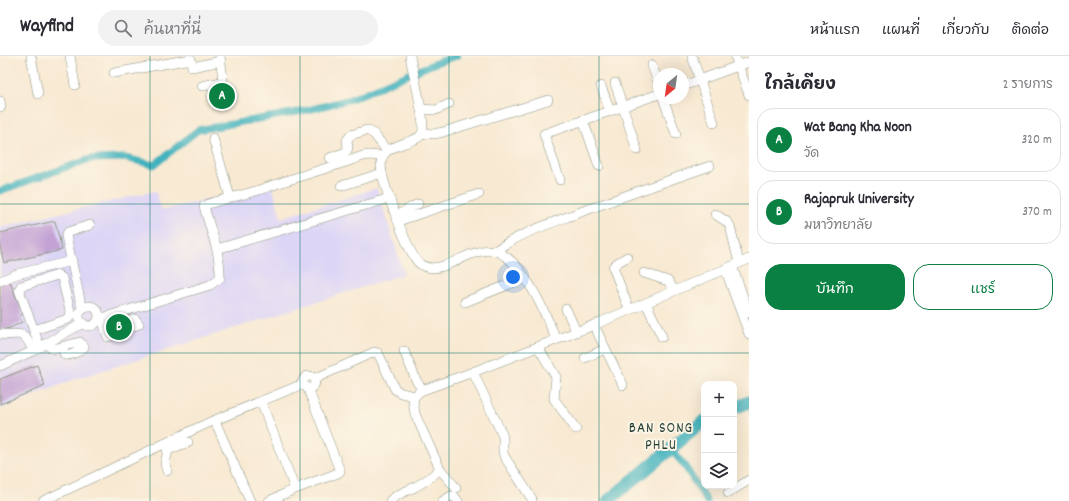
<!DOCTYPE html>
<html lang="th">
<meta charset="utf-8">
<style>
:root{--surface:#fff;--page:#f2f2f3;--text:#2b2b33;--muted:#7c7c81;--line:#e1e1e2;--accent:#0b8043}
body{margin:0;font-family:Dekko,"Playpen Sans Thai",sans-serif;background:var(--page);color:var(--text)}
.controls{position:absolute;right:12px;bottom:12px;display:grid;overflow:hidden;border-radius:8px;box-shadow:0 4px 16px #0002}
.controls button{width:36px;height:36px;display:grid;place-items:center;padding:0;border:0;border-bottom:1px solid var(--line);background:var(--surface);color:var(--text);font:20px sans-serif}
.compass{position:absolute;left:653px;top:12px;width:36px;height:36px;border-radius:50%;background:var(--surface);box-shadow:0 4px 16px #0002;rotate:209deg}
.you{position:absolute;left:513px;top:221px;width:14px;height:14px;margin:-10px;border:3px solid #fff;border-radius:50%;background:#1a73e8;box-shadow:0 0 0 6px #1a73e833}
.badge{display:grid;place-items:center;width:26px;height:26px;border-radius:50%;background:var(--accent);color:#fff;font-size:13px;font-weight:700}
.pin{position:absolute;translate:-50% -50%;border:2px solid #fff;box-shadow:0 1px 4px #0006}
.list{margin:0;padding:0;list-style:none}
h2{display:flex;justify-content:space-between;align-items:center;height:52px;margin:0;padding:0 16px;font-size:17px}
h2 small{font-size:13px;font-weight:400;color:var(--muted)}
.list li{display:grid;grid-template-columns:26px 1fr auto;gap:12px;align-items:center;box-sizing:border-box;height:64px;margin:0 8px 8px;padding:0 8px;border:1px solid var(--line);border-radius:16px}
.list b{display:block;font-size:15px;white-space:nowrap}
.list p{margin:0;font-size:13px;white-space:nowrap;color:var(--muted)}
.list em{font-size:13px;font-style:normal;color:var(--muted)}
.actions{display:flex;gap:8px;padding:12px 16px}
.actions a{flex:1;padding:9px 0;border:1px solid var(--accent);border-radius:16px;text-align:center;font-size:14px;color:var(--accent)}
.actions .main{background:var(--accent);color:#fff}
.icon{flex:none;width:22px;height:22px;fill:none;stroke:currentColor;stroke-width:2;stroke-linecap:round;stroke-linejoin:round}
.map{position:relative;flex:none;width:749px;height:445px;overflow:hidden}
header{display:flex;align-items:center;gap:24px;box-sizing:border-box;height:56px;padding:0 20px;background:var(--surface);border-bottom:1px solid var(--line)}
header strong{font-size:19px}
nav{display:flex;gap:22px;margin-inline-start:auto;font-size:14px}
.search{width:280px;height:36px;background:var(--page);display:flex;align-items:center;gap:10px;box-sizing:border-box;padding:0 14px;border-radius:22px;color:var(--muted);font-size:15px}
main{display:flex}
aside{flex:1;background:var(--surface)}
.map>svg:first-child{display:block}
.built{fill:#ddd5f6}
.lines{fill:none;stroke-linecap:round;stroke-linejoin:round}
.canal{stroke:#43b2bd;stroke-width:7}
.river{stroke:#43b2bd;stroke-width:13}
.building{fill:#c2a1d4}
.minor-casing{stroke:#8c9383;stroke-width:10}
.minor{stroke:#fff;stroke-width:9}
.grid{fill:none;stroke:#0f766e;stroke-width:1;stroke-opacity:0.55}
.labels{text-anchor:middle;stroke-width:4;stroke-linejoin:round;paint-order:stroke}
.quarter-label{font-size:15px;letter-spacing:1px;fill:#1f3d34;stroke:#fcf5e5}
</style>
<header>
<strong>Wayfind</strong>
<div class="search"><svg class="icon" aria-label="search" viewBox="0 0 24 24"><circle cx="10" cy="10" r="6"/><path d="M15 15l6 6"/></svg>ค้นหาที่นี่</div>
<nav><a>หน้าแรก</a><a>แผนที่</a><a>เกี่ยวกับ</a><a>ติดต่อ</a></nav>
</header>
<main>
<div class="map">
<svg width="749" height="445" viewBox="0 0 749 445">
<rect width="100%" height="100%" fill="#fcf5e5"/>
<filter id="ink" filterUnits="userSpaceOnUse"><feTurbulence type="fractalNoise" baseFrequency=".025" numOctaves="2"/><feDisplacementMap in="SourceGraphic" scale="8" xChannelSelector="R" yChannelSelector="G"/><feConvolveMatrix kernelMatrix="1 2 1 2 8 2 1 2 1" color-interpolation-filters="sRGB"/></filter>
<filter id="wash" filterUnits="userSpaceOnUse"><feTurbulence type="fractalNoise" baseFrequency=".012" numOctaves="4" result="noise"/><feDisplacementMap in="SourceGraphic" scale="16" xChannelSelector="R" yChannelSelector="G"/><feGaussianBlur stdDeviation="0.9" result="paint"/><feColorMatrix in="noise" values="0 0 0 0 0 0 0 0 0 0 0 0 0 0 0 0 0 1.4 0 .05"/><feComposite in="paint" operator="in"/></filter>
<g filter="url(#wash)">
<rect width="100%" height="100%" fill="#f8e9d2"/>
<path class="built" d="M 272,129 L 281,162 L 377,132 L 404,218 L 73,324 L 0,353 L 0,171 L 155,135 L 162,154 Z"/>
<g class="lines">
<g class="canal">
<path d="M 0,135 L 90,103 L 125,102 L 154,109 L 198,74 L 308,54 L 351,43 L 438,6 L 457,0"/>
<path d="M 670,392 L 684,409 L 707,445"/>
</g>
<g class="river">
<path d="M 734,352 L 749,346"/>
<path d="M 608,445 L 704,365"/>
</g>
</g>
<g id="blocks">
<g class="building">
<path d="M 55,165 L 62,194 L 4,207 L 0,191 L 0,177 Z"/>
<path d="M 9,223 L 23,258 L 19,260 L 22,266 L 10,272 L 0,274 L 0,226 Z"/>
<path d="M 37,309 L 45,330 L 0,348 L 0,323 Z"/>
</g>
</g>
</g>
<g filter="url(#ink)">
<use href="#blocks" fill-opacity="0" stroke="#8c9383" stroke-width="1"/>
<g class="lines">
<g class="minor-casing">
<g id="minor">
<path d="M 31,0 L 38,38"/>
<path d="M 70,0 L 75,29"/>
<path d="M 410,0 C 412,14 427,68 422,78 C 420,81 416,83 413,84 C 394,92 377,92 382,117 C 385,132 409,201 420,208 C 428,214 438,212 446,209 C 461,204 479,191 495,195 C 523,203 546,259 556,283"/>
<path d="M 692,0 L 714,67"/>
<path d="M 735,0 L 749,39"/>
<path d="M 652,9 L 659,30"/>
<path d="M 114,17 L 191,3 L 192,11 L 221,5"/>
<path d="M 615,27 L 637,94"/>
<path d="M 202,30 L 221,26 L 223,24 L 220,0"/>
<path d="M 601,30 L 610,55"/>
<path d="M 683,30 L 749,6"/>
<path d="M 663,42 L 676,78"/>
<path d="M 0,45 L 1,51"/>
<path d="M 421,53 L 436,54 L 449,48"/>
<path d="M 583,64 L 599,110"/>
<path d="M 422,77 L 434,78 L 443,76 L 548,44"/>
<path d="M 213,82 L 230,141"/>
<path d="M 330,102 L 346,96 L 348,92 L 347,84 L 351,79 L 367,74 L 374,78 L 387,95"/>
<path d="M 560,124 L 544,78 L 659,38"/>
<path d="M 341,130 L 382,117"/>
<path d="M 208,148 C 226,142 245,139 262,133 C 295,121 330,112 363,100 L 369,99 L 382,100"/>
<path d="M 715,158 L 727,166 L 730,170 L 739,207"/>
<path d="M 396,160 L 410,152 L 418,148"/>
<path d="M 398,165 L 479,138"/>
<path d="M 217,193 L 390,142"/>
<path d="M 495,195 C 520,177 549,168 578,157 C 622,141 666,125 710,110"/>
<path d="M 627,201 L 617,207 L 613,211 L 629,253"/>
<path d="M 732,210 L 749,257"/>
<path d="M 725,213 L 749,278"/>
<path d="M 644,217 L 668,225 L 674,234"/>
<path d="M 0,225 L 17,218 L 72,205"/>
<path d="M 465,246 L 525,222"/>
<path d="M 646,247 L 662,281"/>
<circle cx="89" cy="260" r="10"/>
<path d="M 82,253 L 66,180 L 68,176 L 90,169"/>
<path d="M 566,253 L 576,275"/>
<path d="M 103,261 C 104,268 105,275 108,281 L 112,280 L 139,268 L 135,263 L 105,273"/>
<path d="M 99,263 L 210,229 L 220,222 C 221,197 210,174 204,150"/>
<path d="M 594,269 L 623,329"/>
<path d="M 34,274 L 68,263 L 71,259 L 62,222 L 58,219 L 21,230 L 19,234 C 26,253 33,272 40,291"/>
<path d="M 0,278 C 21,281 22,270 33,295"/>
<path d="M 46,288 L 53,293 L 80,286 L 84,291 C 80,295 71,300 65,299 L 61,291"/>
<path d="M 538,291 L 556,321 L 554,343 L 576,373"/>
<path d="M 404,295 L 417,326 L 423,334"/>
<path d="M 585,302 L 605,293"/>
<path d="M 0,310 L 33,295 L 83,267"/>
<path d="M 473,316 L 502,378 C 505,385 501,392 504,400 L 532,443"/>
<circle cx="309" cy="326" r="6"/>
<path d="M 314,323 L 374,296 L 378,297 L 395,333 L 401,337 L 415,340"/>
<path d="M 261,346 L 295,433"/>
<path d="M 215,365 L 250,445"/>
<path d="M 164,388 L 168,394 L 165,408 L 167,415"/>
<path d="M 168,394 L 188,386"/>
<path d="M 456,432 L 440,413 L 415,358 L 413,344 L 415,340 L 420,335 L 473,316 L 594,269 L 749,203"/>
<path d="M 728,437 L 749,424"/>
<path d="M 43,445 L 208,367 L 303,328"/>
<path d="M 269,445 L 295,433 L 338,417 L 340,415 L 308,333"/>
<path d="M 390,445 C 396,438 407,435 415,431 C 424,426 433,420 440,413"/>
<path d="M 443,445 L 451,440 L 454,440 L 458,445"/>
</g>
</g>
<use href="#minor" class="minor"/>
</g>
</g>
<path class="grid" d="M 150,0 L 150,445M 300,0 L 300,445M 449,0 L 449,445M 599,0 L 599,445M 0,148 L 749,148M 0,297 L 749,297"/>
<g class="labels">
<g class="quarter-label">
<text x="661" y="376">BAN SONG<tspan x="661" dy="17">PHLU</tspan></text>
</g>
</g>
</svg>
<div class="controls">
<button>+</button>
<button>−</button>
<button><svg class="icon" aria-label="layers" viewBox="0 0 24 24"><path d="M12 4l9 5-9 5-9-5zM3 14l9 5 9-5"/></svg></button>
</div>
<svg class="compass" viewBox="-18 -18 36 36"><path d="M0-13l5 13h-10z" fill="#e53935"/><path d="M0 13l5-13h-10z" fill="#7c7c81"/></svg>
<div class="you"></div>
<div class="pin badge" style="left:222px;top:40px">A</div>
<div class="pin badge" style="left:119px;top:271px">B</div>
</div>
<aside>
<h2>ใกล้เคียง<small>2 รายการ</small></h2>
<ul class="list">
<li><span class="badge">A</span><div><b>Wat Bang Kha Noon</b><p>วัด</p></div><em>320 m</em></li>
<li><span class="badge">B</span><div><b>Rajapruk University</b><p>มหาวิทยาลัย</p></div><em>370 m</em></li>
</ul>
<div class="actions"><a class="main">บันทึก</a><a>แชร์</a></div>
</aside>
</main>
